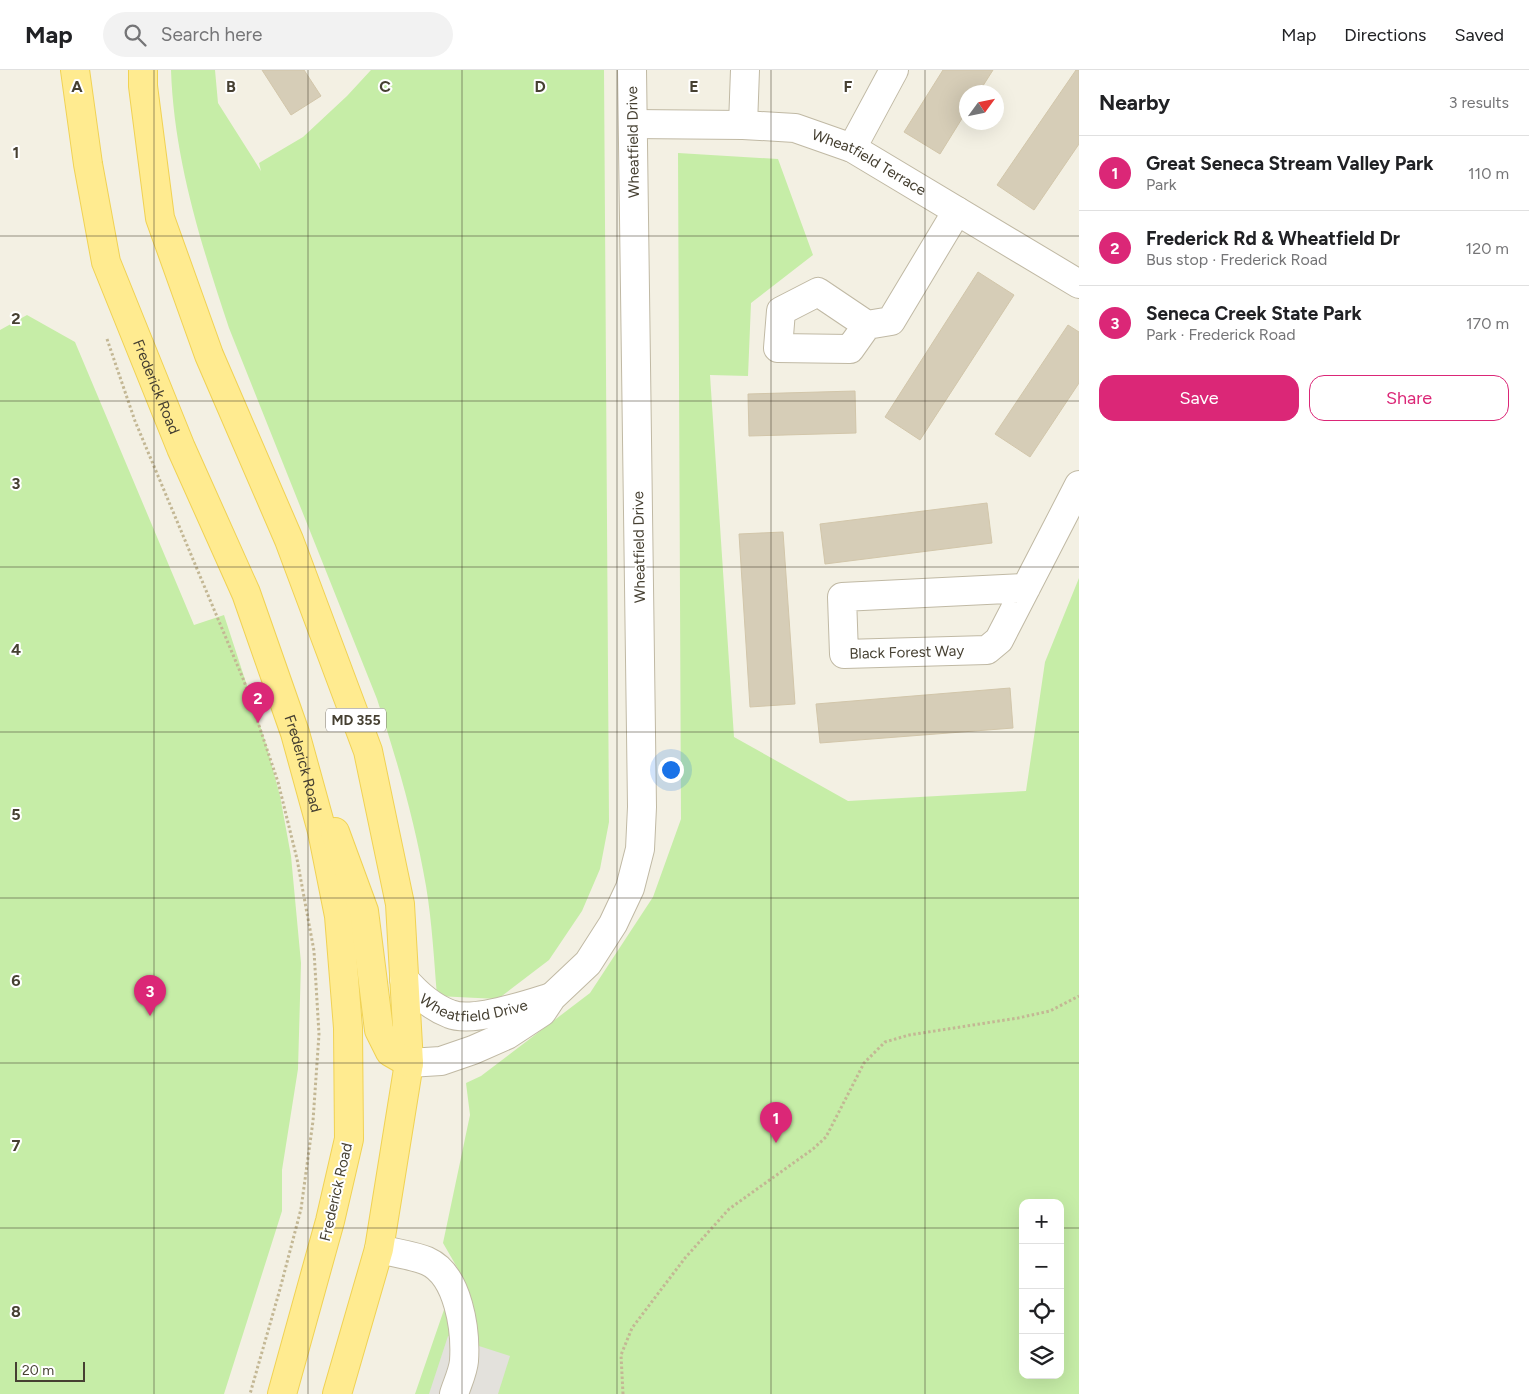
<!DOCTYPE html>
<meta charset="utf-8">
<style>
:root{--surface:#fff;--page:#f2f2f2;--text:#202124;--muted:#757577;--line:#e0e0e0;--accent:#db2777}
body{margin:0;font-family:Figtree,sans-serif;background:var(--page);color:var(--text)}
.controls{position:absolute;right:15px;bottom:15px;display:grid;overflow:hidden;border-radius:10px;box-shadow:0 5px 20px #0002}
.controls button{width:45px;height:45px;display:grid;place-items:center;padding:0;border:0;border-bottom:1px solid var(--line);background:var(--surface);color:var(--text);font:25px sans-serif}
.compass{position:absolute;left:959px;top:15px;width:45px;height:45px;border-radius:50%;background:var(--surface);box-shadow:0 5px 20px #0002;rotate:57deg}
.scale{position:absolute;left:15px;bottom:12px;width:70px;box-sizing:border-box;padding-left:5px;border:2px solid #464032;border-top:0;font-size:14px;line-height:18px;white-space:nowrap;color:#464032;-webkit-text-stroke:4px #fff;paint-order:stroke}
.you{position:absolute;left:670px;top:699px;width:18px;height:18px;margin:-12px;border:4px solid #fff;border-radius:50%;background:#1a73e8;box-shadow:0 0 0 8px #1a73e833}
.badge{display:grid;place-items:center;width:32px;height:32px;border-radius:50%;background:var(--accent);color:#fff;font-size:16px;font-weight:700}
.pin{position:absolute;translate:-50% -41px;filter:drop-shadow(0 1px 2px #0008)}
.pin::after{content:'';position:absolute;top:26px;width:18px;height:15px;background:inherit;clip-path:polygon(0 0,100% 0,50% 100%)}
.list{margin:0;padding:0;list-style:none}
h2{display:flex;justify-content:space-between;align-items:center;height:65px;margin:0;padding:0 20px;font-size:21px}
h2 small{font-size:16px;font-weight:400;color:var(--muted)}
.list li{display:grid;grid-template-columns:32px 1fr auto;gap:15px;align-items:center;box-sizing:border-box;height:75px;padding:0 20px;border-top:1px solid var(--line)}
.list b{display:block;font-size:19px;white-space:nowrap}
.list p{margin:0;font-size:16px;white-space:nowrap;color:var(--muted)}
.list em{font-size:16px;font-style:normal;color:var(--muted)}
.actions{display:flex;gap:10px;padding:15px 20px}
.actions a{flex:1;padding:11px 0;border:1px solid var(--accent);border-radius:15px;text-align:center;font-size:18px;color:var(--accent)}
.actions .main{background:var(--accent);color:#fff}
.icon{flex:none;width:28px;height:28px;fill:none;stroke:currentColor;stroke-width:2;stroke-linecap:round;stroke-linejoin:round}
.map{position:relative;flex:none;width:1079px;height:1324px;overflow:hidden}
header{display:flex;align-items:center;gap:30px;box-sizing:border-box;height:70px;padding:0 25px;background:var(--surface);border-bottom:1px solid var(--line)}
header strong{font-size:24px}
nav{display:flex;gap:28px;margin-inline-start:auto;font-size:18px}
.search{width:350px;height:45px;background:var(--page);display:flex;align-items:center;gap:12px;box-sizing:border-box;padding:0 18px;border-radius:28px;color:var(--muted);font-size:19px}
main{display:flex}
aside{flex:1;background:var(--surface)}
.map>svg:first-child{display:block}
.green{fill:#c6eda7;fill-rule:evenodd}
.parking{fill:#e3e1dc}
.building{fill:#d6cdb7;stroke:#d2c6aa}
.lines{fill:none;stroke-linecap:round;stroke-linejoin:round}
.minor-casing{stroke:#c0b9a4;stroke-width:30}
.major-casing{stroke:#f0d254;stroke-width:30}
.path{stroke:#c3b794;stroke-width:3;stroke-dasharray:2.5 2.5;stroke-linecap:butt}
.minor{stroke:#fff;stroke-width:28}
.major{stroke:#ffeb90;stroke-width:28}
.grid{fill:none;stroke:#464032;stroke-width:1;stroke-opacity:0.55}
.labels{text-anchor:middle;stroke-width:4;stroke-linejoin:round;paint-order:stroke}
.shield{fill:#fff;stroke:#7e7970;stroke-width:1}
.shield-label{font-size:14px;font-weight:bold;fill:#464032}
.street-label{font-size:15px;fill:#464032;stroke:#fff}
.grid-label{font-size:16px;text-anchor:middle;font-weight:bold;fill:#464032;stroke:#fff;stroke-width:4;stroke-linejoin:round;paint-order:stroke}
</style>
<header>
<strong>Map</strong>
<div class="search"><svg class="icon" aria-label="search" viewBox="0 0 24 24"><circle cx="10" cy="10" r="6"/><path d="M15 15l6 6"/></svg>Search here</div>
<nav><a>Map</a><a>Directions</a><a>Saved</a></nav>
</header>
<main>
<div class="map">
<svg width="1079" height="1324" viewBox="0 0 1079 1324">
<rect width="100%" height="100%" fill="#f3f0e3"/>
<g class="green">
<path d="M 171,0 L 215,0 L 218,33 L 261,101 L 259,93 L 303,67 L 347,26 L 371,0 L 604,0 L 609,752 L 600,799 L 582,841 L 549,890 L 498,929 L 437,926 C 434,889 432,852 426,816 C 415,752 397,690 377,629 L 229,258 C 201,174 174,89 171,0 Z"/>
<path d="M 678,83 L 778,89 L 813,185 L 751,233 L 748,306 L 710,305 L 734,667 L 848,731 L 1026,721 L 1045,592 L 1079,508 L 1079,1324 L 415,1324 L 458,1199 L 443,1173 L 470,1045 L 466,1013 L 481,1006 L 590,923 L 653,827 L 681,749 ZM 1023,1133 L 1060,1133 L 1060,1305 L 1023,1305 Z"/>
<path d="M 27,245 L 75,272 L 194,555 L 224,545 L 266,674 L 280,726 L 291,786 L 301,893 L 298,999 L 282,1100 L 282,1141 L 224,1324 L 0,1324 L 0,260 Z"/>
</g>
<path class="parking" d="M 448,1266 L 510,1286 L 498,1324 L 429,1324 Z"/>
<g class="building">
<path d="M 262,0 L 304,0 L 321,26 L 291,45 Z"/>
<path d="M 943,0 L 993,0 L 979,22 L 966,22 L 966,42 L 940,84 L 904,62 Z"/>
<path d="M 1076,0 L 1079,0 L 1079,74 L 1034,140 L 997,115 Z"/>
<path d="M 978,202 L 1014,225 L 920,370 L 885,347 Z"/>
<path d="M 1068,255 L 1079,262 L 1079,313 L 1030,387 L 995,364 Z"/>
<path d="M 855,321 L 856,363 L 749,366 L 748,324 Z"/>
<path d="M 987,433 L 992,473 L 825,494 L 820,454 Z"/>
<path d="M 783,462 L 795,634 L 750,637 L 739,464 Z"/>
<path d="M 1010,618 L 1013,658 L 820,673 L 816,634 Z"/>
</g>
<g class="lines">
<g class="minor-casing">
<g id="minor">
<path id="s1" d="M 633,54 L 743,55 L 795,58 L 852,78 L 1079,214"/>
<path d="M 743,55 L 745,0"/>
<path d="M 852,78 L 894,0"/>
<path d="M 867,255 L 818,222 L 781,241 L 778,278 L 850,279 L 867,255 L 891,251 L 957,141"/>
<path id="s2" d="M 1026,518 L 842,527 L 844,584 L 987,580 L 999,570 L 1079,415"/>
<path id="s3" d="M 404,909 C 417,924 431,937 450,944 C 472,953 526,935 548,928"/>
<path d="M 409,993 L 441,991 L 473,980 L 507,965 L 542,942 L 552,927 L 588,893 L 613,854 L 630,818 L 640,779 L 642,737 L 632,0"/>
<path d="M 379,1179 C 394,1183 412,1185 427,1191 C 459,1205 466,1261 464,1291 C 463,1302 457,1314 454,1324"/>
</g>
</g>
<g class="major-casing">
<g id="major">
<path id="s4" d="M 75,0 L 88,94 L 106,192 L 181,378 L 246,523 L 295,663 L 322,761 L 339,846 L 348,958 L 349,1069 L 330,1151 L 282,1324"/>
<path d="M 143,0 L 143,16 L 160,148 L 209,285 L 289,470 L 368,681 L 400,834 L 409,993 L 379,1179 L 337,1324"/>
<path d="M 335,762 L 364,841 L 379,960 L 390,982 L 409,993"/>
</g>
</g>
<g class="path">
<path d="M 107,269 L 135,351 L 244,611 L 278,712 L 297,789 L 314,881 L 319,964 L 313,1051 L 301,1139 L 280,1219 L 250,1324"/>
<path d="M 623,1324 L 621,1285 L 632,1258 L 685,1188 L 729,1139 L 813,1079 L 826,1067 L 864,993 L 885,972 L 909,965 L 1018,948 L 1050,941 L 1079,926"/>
</g>
<use href="#minor" class="minor"/>
<use href="#major" class="major"/>
</g>
<path class="grid" d="M 154,0 L 154,1324M 308,0 L 308,1324M 462,0 L 462,1324M 617,0 L 617,1324M 771,0 L 771,1324M 925,0 L 925,1324M 0,166 L 1079,166M 0,331 L 1079,331M 0,497 L 1079,497M 0,662 L 1079,662M 0,828 L 1079,828M 0,993 L 1079,993M 0,1158 L 1023,1158M 1060,1158 L 1079,1158"/>
<g class="labels">
<rect class="shield" x="326" y="638.5" width="60" height="23" rx="4"/>
<g class="shield-label">
<text x="356" y="655">MD 355</text>
</g>
<g class="street-label">
<text transform="translate(633 72) rotate(-91)" y="5">Wheatfield Drive</text>
<text dy="5" stroke="none"><textPath href="#s1" startOffset="244">Wheatfield Terrace</textPath></text>
<text dy="5" stroke="none"><textPath href="#s4" startOffset="329">Frederick Road</textPath></text>
<text transform="translate(639 477) rotate(-91)" y="5">Wheatfield Drive</text>
<text dy="5" stroke="none"><textPath href="#s2" startOffset="304">Black Forest Way</textPath></text>
<text dy="5" stroke="none"><textPath href="#s4" startOffset="734">Frederick Road</textPath></text>
<text dy="5" stroke="none"><textPath href="#s3" startOffset="81">Wheatfield Drive</textPath></text>
<text transform="translate(336 1122) rotate(-77)" y="5">Frederick Road</text>
</g>
</g>
<g class="grid-label">
<text x="77" y="22">A</text>
<text x="231" y="22">B</text>
<text x="385" y="22">C</text>
<text x="540" y="22">D</text>
<text x="694" y="22">E</text>
<text x="848" y="22">F</text>
<text x="16" y="88">1</text>
<text x="16" y="254">2</text>
<text x="16" y="419">3</text>
<text x="16" y="585">4</text>
<text x="16" y="750">5</text>
<text x="16" y="916">6</text>
<text x="16" y="1081">7</text>
<text x="16" y="1247">8</text>
</g>
</svg>
<div class="controls">
<button>+</button>
<button>−</button>
<button><svg class="icon" aria-label="locate" viewBox="0 0 24 24"><circle cx="12" cy="12" r="6"/><path d="M12 2v4M12 18v4M2 12h4M18 12h4"/></svg></button>
<button><svg class="icon" aria-label="layers" viewBox="0 0 24 24"><path d="M12 4l9 5-9 5-9-5zM3 14l9 5 9-5"/></svg></button>
</div>
<svg class="compass" viewBox="-18 -18 36 36"><path d="M0-13l5 13h-10z" fill="#e53935"/><path d="M0 13l5-13h-10z" fill="#757577"/></svg>
<div class="scale">20 m</div>
<div class="you"></div>
<div class="pin badge" style="left:776px;top:1073px">1</div>
<div class="pin badge" style="left:258px;top:653px">2</div>
<div class="pin badge" style="left:150px;top:946px">3</div>
</div>
<aside>
<h2>Nearby<small>3 results</small></h2>
<ul class="list">
<li><span class="badge">1</span><div><b>Great Seneca Stream Valley Park</b><p>Park</p></div><em>110 m</em></li>
<li><span class="badge">2</span><div><b>Frederick Rd &amp; Wheatfield Dr</b><p>Bus stop · Frederick Road</p></div><em>120 m</em></li>
<li><span class="badge">3</span><div><b>Seneca Creek State Park</b><p>Park · Frederick Road</p></div><em>170 m</em></li>
</ul>
<div class="actions"><a class="main">Save</a><a>Share</a></div>
</aside>
</main>
